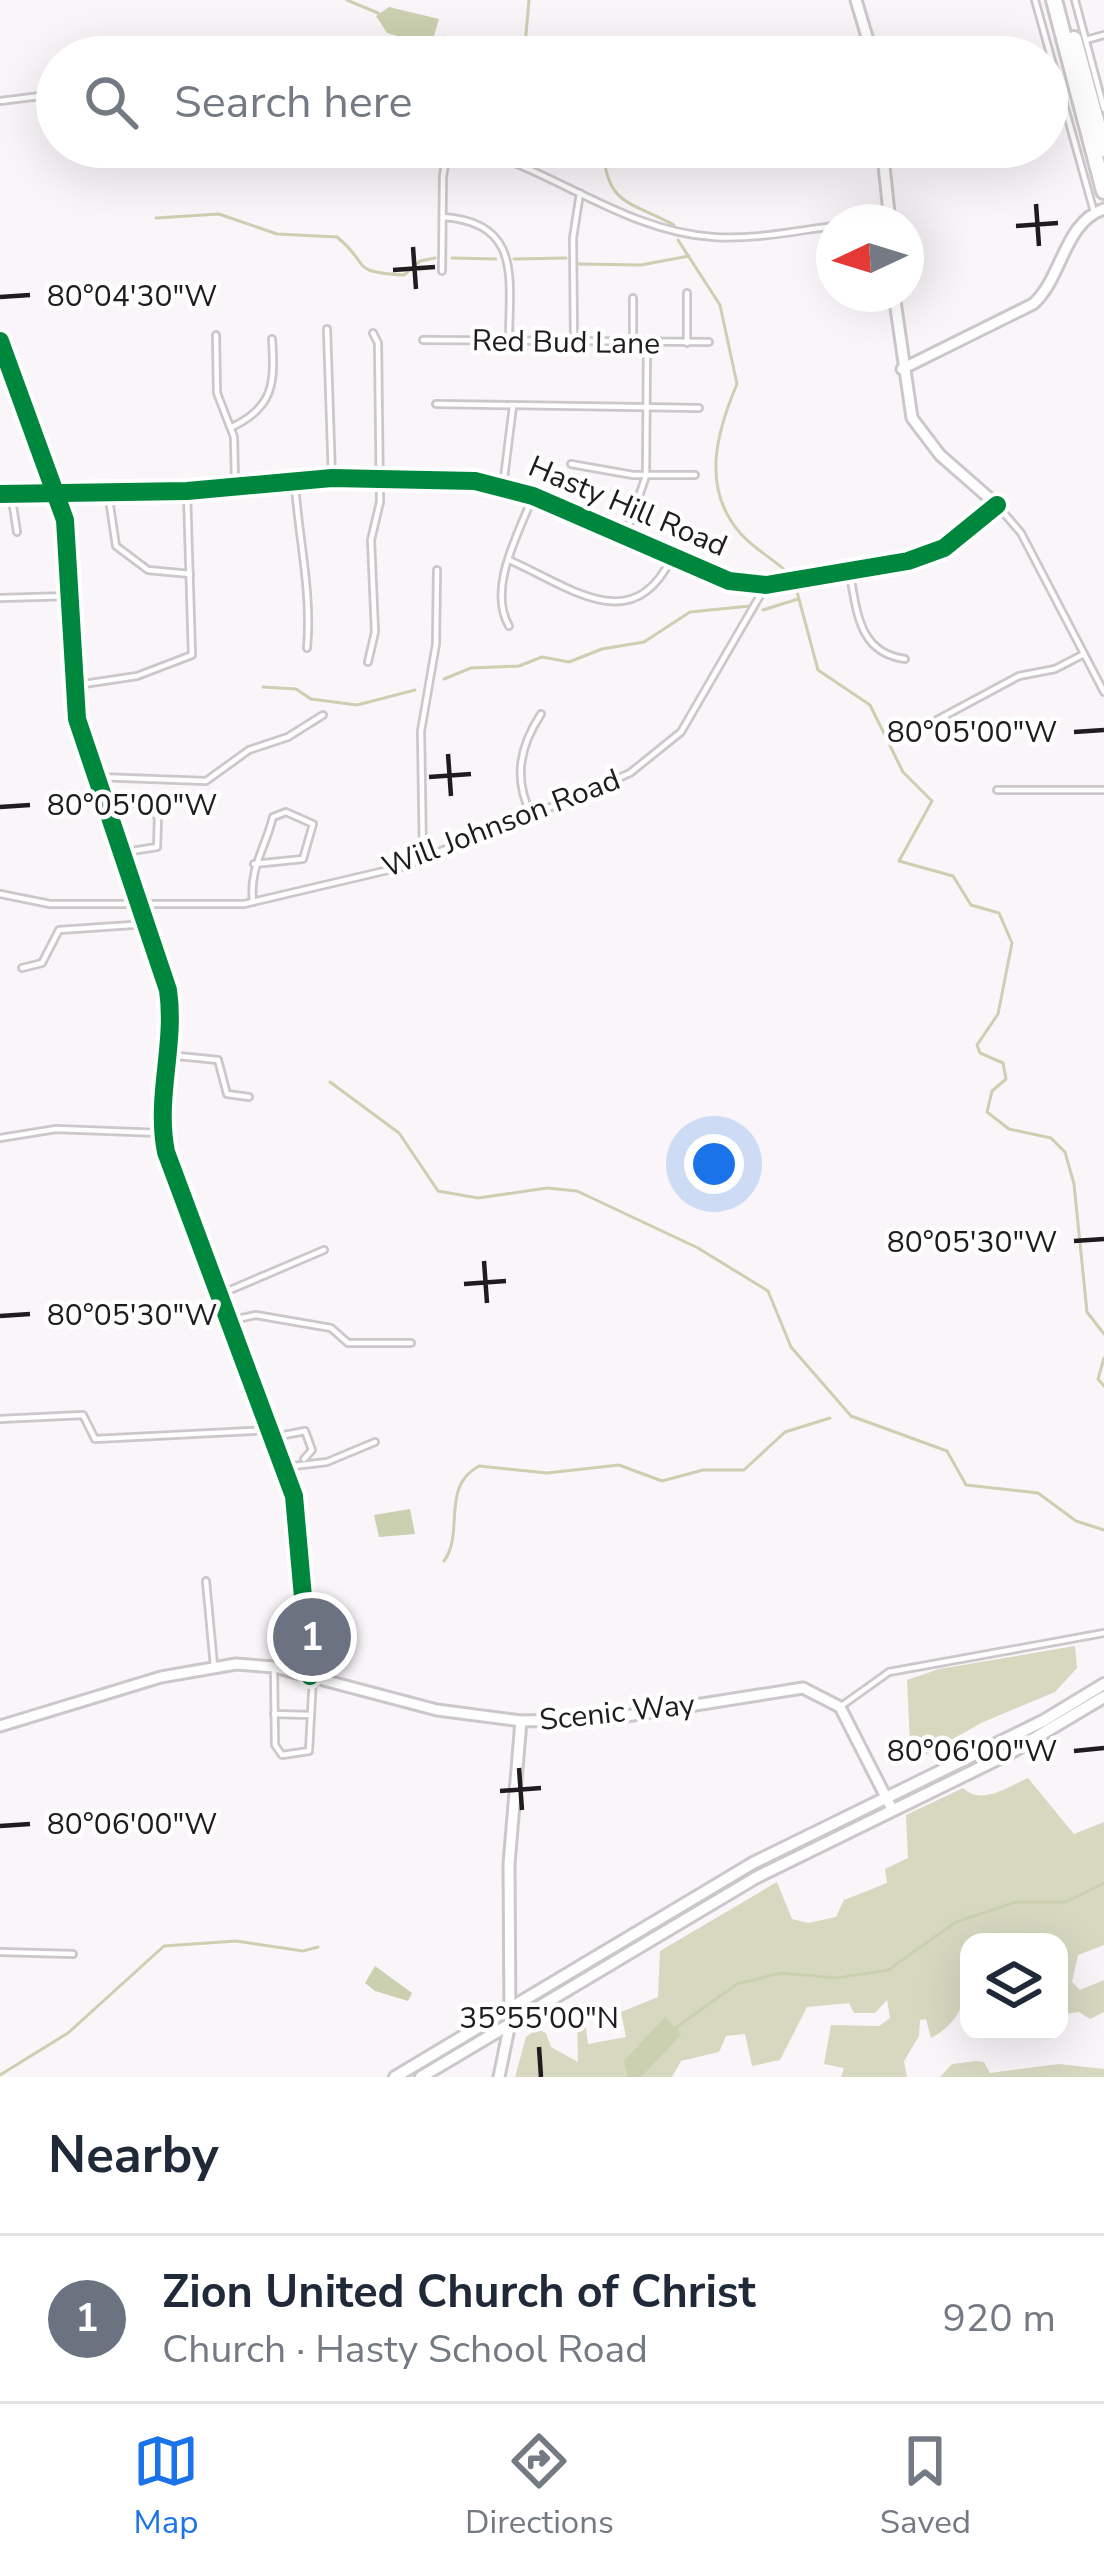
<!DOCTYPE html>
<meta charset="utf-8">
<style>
:root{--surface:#fff;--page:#f6f6f7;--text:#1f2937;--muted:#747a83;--line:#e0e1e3;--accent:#1a73e8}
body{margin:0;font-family:"Nunito Sans",sans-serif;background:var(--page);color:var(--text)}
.controls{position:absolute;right:36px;bottom:36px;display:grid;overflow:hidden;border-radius:24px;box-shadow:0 12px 48px #0002}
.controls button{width:108px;height:108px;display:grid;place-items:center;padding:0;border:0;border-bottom:3px solid var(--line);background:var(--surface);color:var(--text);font:60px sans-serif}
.compass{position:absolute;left:816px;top:204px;width:108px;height:108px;border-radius:50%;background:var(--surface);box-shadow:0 12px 48px #0002;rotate:266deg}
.you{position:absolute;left:714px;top:1164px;width:42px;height:42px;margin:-30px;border:9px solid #fff;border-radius:50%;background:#1a73e8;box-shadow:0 0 0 18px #1a73e833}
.badge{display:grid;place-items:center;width:78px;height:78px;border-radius:50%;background:var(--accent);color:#fff;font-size:39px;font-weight:700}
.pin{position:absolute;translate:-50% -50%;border:6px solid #fff;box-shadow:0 3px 12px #0006}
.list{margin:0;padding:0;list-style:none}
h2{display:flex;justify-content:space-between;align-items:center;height:156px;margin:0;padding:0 48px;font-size:51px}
h2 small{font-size:39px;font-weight:400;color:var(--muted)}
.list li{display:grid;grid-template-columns:78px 1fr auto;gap:36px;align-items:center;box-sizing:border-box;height:168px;padding:0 48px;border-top:3px solid var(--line)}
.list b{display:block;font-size:45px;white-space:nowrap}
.list p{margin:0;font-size:39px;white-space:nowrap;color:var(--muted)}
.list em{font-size:39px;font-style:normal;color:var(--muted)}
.icon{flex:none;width:66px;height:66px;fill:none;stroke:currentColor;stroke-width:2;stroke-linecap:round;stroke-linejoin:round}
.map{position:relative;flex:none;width:1104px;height:2077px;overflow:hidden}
.search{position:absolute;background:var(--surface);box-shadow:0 12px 48px #0002;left:36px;right:36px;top:36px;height:132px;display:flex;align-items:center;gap:30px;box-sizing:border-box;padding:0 42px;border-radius:66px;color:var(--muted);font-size:45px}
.sheet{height:324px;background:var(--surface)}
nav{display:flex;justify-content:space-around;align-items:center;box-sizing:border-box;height:168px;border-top:3px solid var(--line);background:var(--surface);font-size:33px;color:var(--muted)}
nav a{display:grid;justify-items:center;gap:6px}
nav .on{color:var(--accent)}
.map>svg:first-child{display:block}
.forest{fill:#d6d8c0}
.water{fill:#cbd0b0}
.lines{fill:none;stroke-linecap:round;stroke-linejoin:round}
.stream{stroke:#cbd0b0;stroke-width:3}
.street-casing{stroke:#ccc7cb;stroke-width:10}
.secondary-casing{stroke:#ccc7cb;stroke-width:15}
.primary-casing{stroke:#ccc7cb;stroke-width:16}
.highway-casing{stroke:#ccc7cb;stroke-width:20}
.street{stroke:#fefefe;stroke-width:4.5}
.secondary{stroke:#fefefe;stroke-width:9}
.primary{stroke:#fefefe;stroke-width:10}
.highway{stroke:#fefefe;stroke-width:14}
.cycleway-casing{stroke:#fff;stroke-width:26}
.cycleway{stroke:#00873e;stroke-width:18}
.ticks{fill:none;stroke:#1f1b1e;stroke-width:4.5}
.labels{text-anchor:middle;stroke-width:9;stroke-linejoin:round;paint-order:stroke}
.street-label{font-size:30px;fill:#1f1b1e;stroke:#fff}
.ticks-label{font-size:30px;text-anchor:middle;fill:#1f1b1e;stroke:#fff;stroke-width:9;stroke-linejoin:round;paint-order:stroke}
</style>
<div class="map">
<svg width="1104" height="2077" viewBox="0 0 1104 2077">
<rect width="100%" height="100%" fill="#faf5f9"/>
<g class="forest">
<path d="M 1075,1646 L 1077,1668 L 1055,1692 L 981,1723 L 911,1763 L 907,1680 L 939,1669 Z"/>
<path d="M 1028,1778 L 1074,1834 L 1104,1822 L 1104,1945 L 1078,1955 L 1072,1982 L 1080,1990 L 1104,1980 L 1104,2012 L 1090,2019 L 1079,2012 L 1059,2015 L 1059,1942 L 969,1942 C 969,1982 970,2018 931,2038 L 926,2019 L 920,2020 L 919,2036 L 904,2061 L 907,2077 L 841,2077 L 844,2068 L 824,2064 L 831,2025 L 879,2026 L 890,2018 L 887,2000 L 875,2013 L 854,2013 L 849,2003 L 807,2007 L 780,2060 L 752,2066 L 745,2034 L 726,2036 L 719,2052 L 681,2061 L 672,2077 L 515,2077 L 526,2037 L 537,2029 L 546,2033 L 551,2047 L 578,2062 L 577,2015 L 585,2020 L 588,2044 L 626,2037 L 621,2012 L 658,1997 L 660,1951 L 777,1882 L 792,1919 L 808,1923 L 836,1917 L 844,1900 L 887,1883 L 885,1869 L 908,1858 L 906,1815 L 963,1788 C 982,1806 1007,1787 1028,1778 Z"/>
<path d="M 976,2061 L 984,2062 L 990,2073 L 1059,2064 L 1104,2069 L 1104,2077 L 940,2077 L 952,2064 Z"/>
</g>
<g class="water">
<path d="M 389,7 L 439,19 L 431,46 L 387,33 L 376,16 Z"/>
<path d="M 410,1509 L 415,1534 L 379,1537 L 374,1515 Z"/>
<path d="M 375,1966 L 412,1993 L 408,2001 L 375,1991 L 365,1983 Z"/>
<path d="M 665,2017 L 681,2034 L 677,2039 L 641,2077 L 628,2077 L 624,2061 Z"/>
</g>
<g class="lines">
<g class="stream">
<path d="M 347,0 L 378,13"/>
<path d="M 445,37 L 473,50 L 525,46 L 541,57"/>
<path d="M 525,45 L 529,0"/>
<path d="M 603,147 C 606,206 630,201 674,225"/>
<path d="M 156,218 L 219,214 L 277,234 L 337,237 C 372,265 347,272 404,275 L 420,261 L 435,258"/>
<path d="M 678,240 L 720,305 L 737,384 C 717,431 700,488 741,534 C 755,550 776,560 791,576"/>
<path d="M 452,258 L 496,259"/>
<path d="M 514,259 L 566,258"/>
<path d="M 579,264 L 641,265 L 689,256"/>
<path d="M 796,588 L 818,670 L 870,705 L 903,772 L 932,801 L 899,861 L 953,876 L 971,905 L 999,913 L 1012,943 L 998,1014 L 977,1045 L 980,1053 L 1003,1063 L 1006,1079 L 992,1091 L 987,1112 L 1009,1129 L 1051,1138 L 1065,1152 L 1074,1184 L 1087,1312 L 1104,1334"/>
<path d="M 763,610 L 798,599"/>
<path d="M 444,679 L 471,668 L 519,666 L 542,657 L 569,662 L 602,649 L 644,642 L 690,612 L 750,606"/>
<path d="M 263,687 L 296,689 L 311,699 L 357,705 L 415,690"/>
<path d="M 330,1082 L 399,1133 L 438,1191 L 478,1198 L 547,1188 L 577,1191 L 698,1248 L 768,1291 L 791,1347 L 851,1416 L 947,1451 L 966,1485 L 1038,1493 L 1076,1521 L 1104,1530"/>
<path d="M 1104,1358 L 1098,1379 L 1104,1386"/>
<path d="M 444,1561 C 465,1532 440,1487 479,1466 L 547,1473 L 619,1465 L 662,1481 L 703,1470 L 744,1470 L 785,1432 L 830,1418"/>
<path d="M 674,2029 L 737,1984 L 781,1973 L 837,1978 L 888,1970 L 956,1922 L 1016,1902 L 1066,1902 L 1104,1883"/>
<path d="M 0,2075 L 68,2033 L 164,1946 L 236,1941 L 303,1951 L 318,1947"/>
</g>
<g class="street-casing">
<g id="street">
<path d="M 1035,0 L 1094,212"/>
<path d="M 1075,0 L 1104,109"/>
<path d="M 1086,40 L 1104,35"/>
<path d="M 0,101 L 57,94"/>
<path d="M 468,147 C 553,169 624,231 713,237 C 753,240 794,231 834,226"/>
<path d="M 443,217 C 523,222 509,281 509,341"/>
<path d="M 864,222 L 889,219"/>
<path d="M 442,271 L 443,176 L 448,147"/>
<path d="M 687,293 L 687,343"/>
<path d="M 633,298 L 633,343"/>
<path d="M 327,329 L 332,478"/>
<path d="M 216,335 L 217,393 L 234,437 L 235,483"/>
<path d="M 423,340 L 709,342"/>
<path d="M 574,342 L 573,238 L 580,193"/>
<path d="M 436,404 L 699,408"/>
<path d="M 232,427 C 274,407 275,383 272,339"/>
<path d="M 571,464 L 633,475 L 695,475"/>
<path d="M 295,485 C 299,541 312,592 307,648"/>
<path d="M 503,486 L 513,406"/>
<path d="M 108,492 L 116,546 L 148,570 L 190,574"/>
<path d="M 11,493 L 17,532"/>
<path d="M 997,505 L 1021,533 L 1104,692"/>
<path d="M 625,536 L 646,476 L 647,343"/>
<path d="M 509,560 C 569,586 632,639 671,559"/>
<path d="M 850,575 C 857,612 859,653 905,659"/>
<path d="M 0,598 L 71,596"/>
<path d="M 509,626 C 487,588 519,533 533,496"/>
<path d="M 368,662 L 375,632 L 371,540 L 380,502 L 378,343 L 373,333"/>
<path d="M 77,685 L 137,676 L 192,655 L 187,493"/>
<path d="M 937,720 L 1019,676 L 1055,669 L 1084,654"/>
<path d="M 97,777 L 206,781 L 249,750 L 288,737 L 323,715"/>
<path d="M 997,790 L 1104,790"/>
<path d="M 107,799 L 145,805 L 158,817 L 157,847 L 125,852"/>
<path d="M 531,814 C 513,778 520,746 541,714"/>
<path d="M 423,858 L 421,731 L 436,644 L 437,570"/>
<path d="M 0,894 L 50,904 L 244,904 L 401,867 L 571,799 L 630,773 L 681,732 L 765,587"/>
<path d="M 253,902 C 249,869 265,849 273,817 L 286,812 L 313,824 L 303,859 L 254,864"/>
<path d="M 22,968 L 42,963 L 59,930 L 147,924"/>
<path d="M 168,1055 L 218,1060 L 227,1094 L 249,1097"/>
<path d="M 0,1138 L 56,1129 L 161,1133"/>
<path d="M 223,1293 L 324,1250"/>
<path d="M 233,1320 L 256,1315 L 331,1328 L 348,1343 L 411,1343"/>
<path d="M 0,1419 L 83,1415 L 95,1439 L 269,1430"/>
<path d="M 274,1437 L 305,1431 L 312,1450 L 304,1459"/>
<path d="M 285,1467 L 327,1462 L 375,1442"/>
<path d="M 206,1581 L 214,1666"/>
<path d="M 274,1667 L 275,1745 L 282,1755 L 309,1751 L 313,1677"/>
<path d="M 840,1707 L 889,1672 L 1104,1633"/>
<path d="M 274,1714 L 311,1715"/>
<path d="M 0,1952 L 73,1954"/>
</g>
</g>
<g class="secondary-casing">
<g id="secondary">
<path d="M 856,0 L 873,57"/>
<path d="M 882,147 L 890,222"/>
<path d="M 0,341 L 65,520 L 77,719 L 168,990 C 176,1045 155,1097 166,1152 L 294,1496 L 310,1676"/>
<path d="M 902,369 L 1033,304 C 1062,279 1064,222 1104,209"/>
<path d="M 0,494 L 187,491 L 332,478 L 475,481 L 533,496 L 729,581 L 766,585 L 908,561 L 944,548 L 997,505 L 940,455 L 912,418 L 894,294"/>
<path d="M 0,1726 L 161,1677 L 236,1664 L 274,1667 L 437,1710 L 521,1721 L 607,1719 L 803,1688 L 840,1707 L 892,1809"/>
<path d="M 499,2077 L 510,2023 L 509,1864 L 521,1721"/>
</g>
</g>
<g class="primary-casing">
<g id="primary">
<path d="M 395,2077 L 753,1863 L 1043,1721 L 1104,1684"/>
<path d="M 421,2077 L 757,1877 L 1010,1753 L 1104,1697"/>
</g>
</g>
<g class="highway-casing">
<g id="highway">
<path d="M 1054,0 L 1104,191"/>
<path d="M 1074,39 L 1104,149"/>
</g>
</g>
<use href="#street" class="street"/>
<use href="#secondary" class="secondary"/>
<use href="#primary" class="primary"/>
<use href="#highway" class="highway"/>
<g class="cycleway-casing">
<g id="cycleway">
<path d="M 0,341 L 65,520 L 77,719 L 168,990 C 176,1045 155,1097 166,1152 L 294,1496 L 310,1676"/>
<path d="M 0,494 L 187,491 L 332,478 L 475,481 L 533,496 L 729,581 L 766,585 L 908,561 L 944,548 L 997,505"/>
</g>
</g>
<use href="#cycleway" class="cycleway"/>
</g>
<path class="ticks" d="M 1036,204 L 1039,246M 1016,226 L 1058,223M 413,247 L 416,289M 393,270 L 435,267M 0,297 L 30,295M 1074,732 L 1104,730M 448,754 L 451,796M 429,777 L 471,774M 0,807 L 30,805M 1074,1241 L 1104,1239M 484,1261 L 487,1303M 464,1284 L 506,1281M 0,1316 L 30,1314M 1074,1751 L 1104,1748M 519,1768 L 522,1810M 500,1791 L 541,1788M 0,1826 L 30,1824M 539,2047 L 541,2077"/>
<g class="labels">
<g class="street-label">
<text transform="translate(566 342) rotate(1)" y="10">Red Bud Lane</text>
<text transform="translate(628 506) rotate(23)" y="10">Hasty Hill Road</text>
<text transform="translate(501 823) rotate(-21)" y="10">Will Johnson Road</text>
<text transform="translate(617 1712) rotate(-6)" y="10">Scenic Way</text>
</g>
</g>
<g class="ticks-label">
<text x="132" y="306">80°04'30"W</text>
<text x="972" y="742">80°05'00"W</text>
<text x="132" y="815">80°05'00"W</text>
<text x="972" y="1252">80°05'30"W</text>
<text x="132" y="1325">80°05'30"W</text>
<text x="972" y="1761">80°06'00"W</text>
<text x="132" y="1834">80°06'00"W</text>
<text x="539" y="2028">35°55'00"N</text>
</g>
</svg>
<div class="controls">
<button><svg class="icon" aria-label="layers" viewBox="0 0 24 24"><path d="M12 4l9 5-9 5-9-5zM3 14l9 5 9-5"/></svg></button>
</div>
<svg class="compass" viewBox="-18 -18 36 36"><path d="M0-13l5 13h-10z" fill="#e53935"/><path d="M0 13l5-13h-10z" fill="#747a83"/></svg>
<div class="you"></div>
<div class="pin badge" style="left:312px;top:1637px;background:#6b7280">1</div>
<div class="search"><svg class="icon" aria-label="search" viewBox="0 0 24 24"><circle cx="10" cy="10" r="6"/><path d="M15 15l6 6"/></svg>Search here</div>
</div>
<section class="sheet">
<h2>Nearby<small></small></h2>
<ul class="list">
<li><span class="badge" style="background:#6b7280">1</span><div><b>Zion United Church of Christ</b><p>Church · Hasty School Road</p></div><em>920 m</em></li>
</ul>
</section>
<nav>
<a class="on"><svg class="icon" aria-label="map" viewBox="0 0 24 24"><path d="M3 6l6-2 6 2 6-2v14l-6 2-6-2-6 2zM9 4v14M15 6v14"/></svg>Map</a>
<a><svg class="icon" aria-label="directions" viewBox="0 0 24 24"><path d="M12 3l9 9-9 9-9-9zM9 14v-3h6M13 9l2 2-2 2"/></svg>Directions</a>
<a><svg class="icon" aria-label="saved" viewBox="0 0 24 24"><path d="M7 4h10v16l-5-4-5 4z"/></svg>Saved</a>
</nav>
